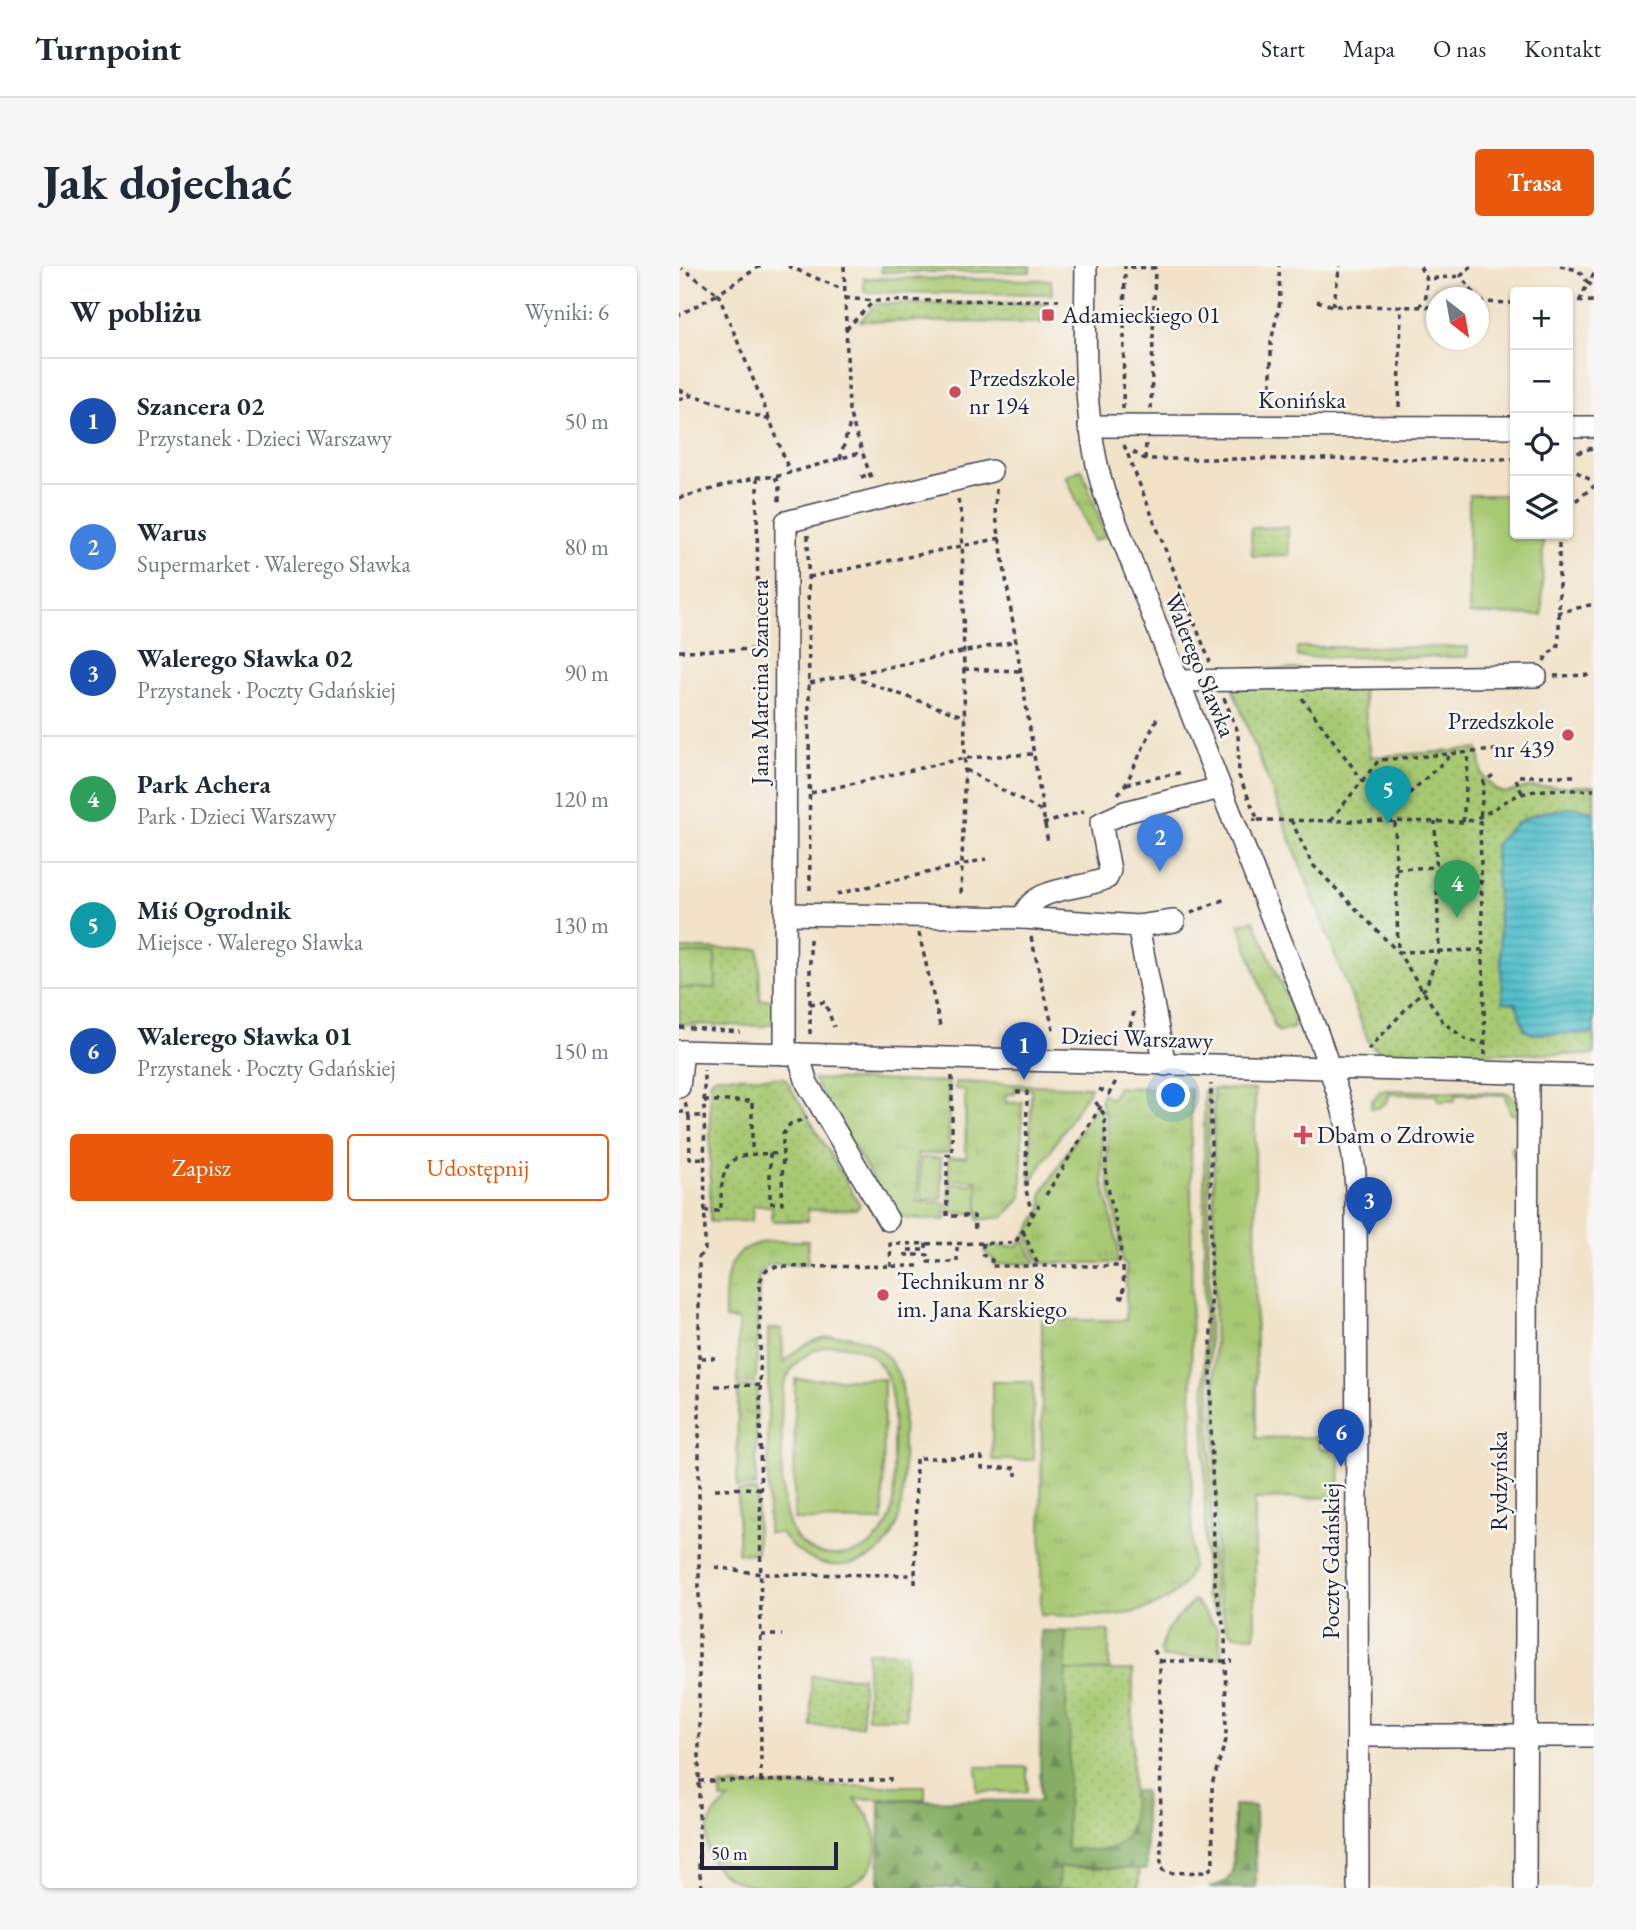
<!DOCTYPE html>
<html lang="pl">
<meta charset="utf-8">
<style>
:root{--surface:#fff;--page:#f6f6f7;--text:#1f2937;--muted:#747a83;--line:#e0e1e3;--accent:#ea580c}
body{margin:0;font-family:"EB Garamond",serif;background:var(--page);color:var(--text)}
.controls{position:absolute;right:21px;top:21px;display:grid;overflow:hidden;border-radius:7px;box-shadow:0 2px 5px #0004}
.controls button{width:63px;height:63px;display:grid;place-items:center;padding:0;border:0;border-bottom:2px solid var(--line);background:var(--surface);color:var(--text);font:35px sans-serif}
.compass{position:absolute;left:747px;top:21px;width:63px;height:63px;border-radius:50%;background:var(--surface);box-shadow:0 2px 5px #0004;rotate:149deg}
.scale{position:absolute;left:21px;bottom:18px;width:138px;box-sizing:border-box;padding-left:7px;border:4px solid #22223b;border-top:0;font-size:19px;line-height:24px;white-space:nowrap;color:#22223b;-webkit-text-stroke:5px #f6f6f2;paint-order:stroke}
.you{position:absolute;left:495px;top:830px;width:24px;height:24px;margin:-18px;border:5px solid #fff;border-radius:50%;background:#1a73e8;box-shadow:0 0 0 10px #1a73e833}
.badge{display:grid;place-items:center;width:46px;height:46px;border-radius:50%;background:var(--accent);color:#fff;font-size:23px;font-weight:700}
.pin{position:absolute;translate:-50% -58px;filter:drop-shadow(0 2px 4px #0008)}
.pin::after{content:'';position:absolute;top:37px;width:24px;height:21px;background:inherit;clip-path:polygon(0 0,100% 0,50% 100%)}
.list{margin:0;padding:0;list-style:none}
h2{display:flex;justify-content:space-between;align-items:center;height:91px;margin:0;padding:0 28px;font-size:30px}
h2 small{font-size:23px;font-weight:400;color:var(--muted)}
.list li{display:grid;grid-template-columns:46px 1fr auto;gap:21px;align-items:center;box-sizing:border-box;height:126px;padding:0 28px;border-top:2px solid var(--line)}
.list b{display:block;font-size:26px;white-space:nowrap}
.list p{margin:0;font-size:23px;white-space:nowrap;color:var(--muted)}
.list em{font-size:23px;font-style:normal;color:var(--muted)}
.actions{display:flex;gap:14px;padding:21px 28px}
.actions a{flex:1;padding:16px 0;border:2px solid var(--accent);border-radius:7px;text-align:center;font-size:24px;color:var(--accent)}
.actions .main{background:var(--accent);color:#fff}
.icon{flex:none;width:38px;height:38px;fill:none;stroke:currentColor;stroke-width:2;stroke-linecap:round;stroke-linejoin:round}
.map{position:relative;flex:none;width:915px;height:1622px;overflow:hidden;border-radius:7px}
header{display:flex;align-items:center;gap:42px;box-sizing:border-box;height:98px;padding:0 35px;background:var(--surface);border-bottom:2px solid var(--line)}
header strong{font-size:33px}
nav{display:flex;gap:38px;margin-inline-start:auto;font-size:24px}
.intro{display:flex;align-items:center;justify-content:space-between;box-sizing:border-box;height:168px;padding:0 42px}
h1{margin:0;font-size:49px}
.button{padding:18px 32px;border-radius:7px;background:var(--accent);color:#fff;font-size:24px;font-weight:700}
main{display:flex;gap:42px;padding:0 42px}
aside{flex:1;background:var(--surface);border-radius:7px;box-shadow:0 2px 5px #0004}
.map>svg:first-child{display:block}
.grass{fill:url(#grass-tufts);stroke:#647656;stroke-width:2}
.forest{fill:url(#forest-firs);stroke:#546850;stroke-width:2}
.park{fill:url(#park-dots);stroke:#647656;stroke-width:2}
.pitch{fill:#a7c972;stroke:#647656;stroke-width:2;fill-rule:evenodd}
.water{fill:url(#water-rules);stroke:#3a7083;stroke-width:2}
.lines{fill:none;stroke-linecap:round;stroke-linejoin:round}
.minor-casing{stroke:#413f50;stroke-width:24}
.path{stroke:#413f50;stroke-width:3.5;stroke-dasharray:5 5;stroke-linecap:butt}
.minor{stroke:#fff;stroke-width:21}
.poi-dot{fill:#d1495b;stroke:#f6f6f2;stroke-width:2.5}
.labels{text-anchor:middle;stroke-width:5;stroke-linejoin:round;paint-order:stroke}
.poi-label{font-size:24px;fill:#22223b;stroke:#f6f6f2;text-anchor:start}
.street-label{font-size:24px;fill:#22223b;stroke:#f6f6f2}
</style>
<header>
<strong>Turnpoint</strong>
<nav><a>Start</a><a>Mapa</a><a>O nas</a><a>Kontakt</a></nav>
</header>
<div class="intro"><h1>Jak dojechać</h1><a class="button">Trasa</a></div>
<main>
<aside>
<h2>W pobliżu<small>Wyniki: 6</small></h2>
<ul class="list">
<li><span class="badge" style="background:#1a4fb4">1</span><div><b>Szancera 02</b><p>Przystanek · Dzieci Warszawy</p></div><em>50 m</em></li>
<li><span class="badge" style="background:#3f7fe0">2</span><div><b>Warus</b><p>Supermarket · Walerego Sławka</p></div><em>80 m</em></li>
<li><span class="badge" style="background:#1a4fb4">3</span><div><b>Walerego Sławka 02</b><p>Przystanek · Poczty Gdańskiej</p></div><em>90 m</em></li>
<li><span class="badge" style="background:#2e9e5b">4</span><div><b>Park Achera</b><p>Park · Dzieci Warszawy</p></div><em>120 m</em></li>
<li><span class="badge" style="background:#0f9aa8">5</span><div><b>Miś Ogrodnik</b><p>Miejsce · Walerego Sławka</p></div><em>130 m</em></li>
<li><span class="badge" style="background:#1a4fb4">6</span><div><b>Walerego Sławka 01</b><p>Przystanek · Poczty Gdańskiej</p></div><em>150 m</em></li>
</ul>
<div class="actions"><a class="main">Zapisz</a><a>Udostępnij</a></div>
</aside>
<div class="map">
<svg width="915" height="1622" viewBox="0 0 915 1622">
<defs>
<pattern id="grass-tufts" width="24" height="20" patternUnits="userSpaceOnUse" patternTransform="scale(1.75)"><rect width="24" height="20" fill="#a7c972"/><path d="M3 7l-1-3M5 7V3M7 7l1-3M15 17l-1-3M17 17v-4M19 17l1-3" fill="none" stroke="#8fac64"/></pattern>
<pattern id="forest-firs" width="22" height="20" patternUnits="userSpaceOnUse" patternTransform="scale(1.75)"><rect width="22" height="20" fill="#85ad64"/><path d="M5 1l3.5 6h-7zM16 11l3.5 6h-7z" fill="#6c8c54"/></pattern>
<pattern id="park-dots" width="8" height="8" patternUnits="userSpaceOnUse" patternTransform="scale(1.75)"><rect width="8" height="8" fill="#a7c972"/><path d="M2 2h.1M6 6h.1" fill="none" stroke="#8fac64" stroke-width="1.8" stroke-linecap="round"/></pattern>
<pattern id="water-rules" width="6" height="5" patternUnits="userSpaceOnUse" patternTransform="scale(1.75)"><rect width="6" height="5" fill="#52bfcb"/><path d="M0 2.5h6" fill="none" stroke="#449ba6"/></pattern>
</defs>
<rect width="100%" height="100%" fill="#f6f6f2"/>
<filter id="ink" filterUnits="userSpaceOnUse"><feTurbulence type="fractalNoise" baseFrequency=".0143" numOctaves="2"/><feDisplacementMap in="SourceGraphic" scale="14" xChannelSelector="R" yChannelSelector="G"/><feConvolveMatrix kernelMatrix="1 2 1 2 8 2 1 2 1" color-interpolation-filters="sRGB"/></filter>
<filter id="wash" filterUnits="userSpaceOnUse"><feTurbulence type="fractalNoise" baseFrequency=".00686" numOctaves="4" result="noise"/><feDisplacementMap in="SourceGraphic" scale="28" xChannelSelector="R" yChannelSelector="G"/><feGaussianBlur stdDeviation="1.57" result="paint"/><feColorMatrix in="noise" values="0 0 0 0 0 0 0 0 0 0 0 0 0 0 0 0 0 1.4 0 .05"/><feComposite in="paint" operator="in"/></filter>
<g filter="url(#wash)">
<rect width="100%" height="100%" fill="#f1e2c8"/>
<g class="grass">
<path d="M 403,203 L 427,270 L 415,275 L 387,210 Z"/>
<path d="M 575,654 L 615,748 L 615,762 L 600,766 L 595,760 L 560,658 Z"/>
<path d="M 134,813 L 270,816 L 270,887 L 238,888 L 239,936 L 266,937 L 267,954 L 227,952 L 213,945 Z"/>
<path d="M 276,816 L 412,821 L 351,917 L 352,823 L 336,822 L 336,828 L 327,828 L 327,837 L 343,836 L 343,931 L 325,951 L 299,954 L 298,914 L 270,914 L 270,891 L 287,891 L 286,824 L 276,823 Z"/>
<path d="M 439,821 L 512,823 L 513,1301 C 493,1361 410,1349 362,1349 L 363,1054 L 447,1054 L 447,998 L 443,997 C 444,967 432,940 429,910 C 426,886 434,856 421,835 L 424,828 L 432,833 Z"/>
<path d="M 525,823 L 530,823 C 530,946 529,1068 532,1191 C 533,1244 529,1298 540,1350 L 526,1330 Z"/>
<path d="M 534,823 L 576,824 L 577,1172 L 640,1171 L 641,1183 L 661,1183 L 660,1231 L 576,1233 L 576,1370 L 555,1369 L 547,1361 L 537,1315 Z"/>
<path d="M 702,824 L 829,827 L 841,838 L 840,892 L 835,892 L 832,881 L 839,880 L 838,848 L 832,848 L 825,829 L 776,829 L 776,835 L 759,835 L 758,829 L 710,828 L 709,835 L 699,842 L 692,842 L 693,835 Z"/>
<path d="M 417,839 L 423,845 L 424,915 L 439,980 L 438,997 L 361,997 L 347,968 L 363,943 L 363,927 Z"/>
<path d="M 344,971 L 357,997 L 314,998 L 314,993 L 306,987 L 306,981 L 339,980 Z"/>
<path d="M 90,975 L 129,975 L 129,998 L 90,998 L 80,1008 L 77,1117 L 59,1117 L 59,1054 L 46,1053 C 46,1015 44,982 90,975 Z"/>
<path d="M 59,1121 L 78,1121 L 77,1221 L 58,1221 Z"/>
<path d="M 59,1225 L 78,1225 L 78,1287 L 59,1288 Z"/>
<path d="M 515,1334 L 539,1363 L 543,1391 L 484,1392 L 481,1384 L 489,1362 Z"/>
</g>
<g class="forest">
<path d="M 362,1365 L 387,1365 L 387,1454 L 453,1554 L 453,1525 L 465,1525 L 468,1603 L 381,1601 L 380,1622 L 200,1622 L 201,1534 L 361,1535 Z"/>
<path d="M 555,1539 L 576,1540 L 577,1622 L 530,1622 L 548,1615 L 554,1606 Z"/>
</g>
<g class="park">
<path d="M 366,37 L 366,57 L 181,55 L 197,38 Z"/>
<path d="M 609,261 L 610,289 L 573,290 L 572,262 Z"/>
<path d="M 546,403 L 681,403 L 692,491 L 800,483 L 803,509 L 817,524 L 827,527 L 849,521 L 915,520 L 915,789 L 699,785 L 690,777 Z"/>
<path d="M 0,683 L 80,683 L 81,734 L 99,733 L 97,757 L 84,760 L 0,758 Z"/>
<path d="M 36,810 L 106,812 L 181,939 L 177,943 L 129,944 L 129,955 L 93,955 L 93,940 L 74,940 L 73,955 L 31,956 L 31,816 Z"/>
<rect x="188" y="1386" width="39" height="66"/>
<path d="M 454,1404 L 453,1554 C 443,1592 419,1584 387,1582 L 391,1460 L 387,1454 L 387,1405 Z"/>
<path d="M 132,1410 L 183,1411 L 183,1460 L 132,1460 Z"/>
<path d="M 380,1601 L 461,1603 L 459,1622 L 380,1622 Z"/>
</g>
<g class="pitch">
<rect x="202" y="0" width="149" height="6"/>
<path d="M 185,12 L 372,14 L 373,28 L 185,26 Z"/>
<path d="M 790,229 L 836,229 L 836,268 L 864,268 L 863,349 L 790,348 Z"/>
<path d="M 618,381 L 789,381 L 788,391 L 618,391 Z"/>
<path d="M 36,687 L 37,722 L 0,722 L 0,688 Z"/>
<path d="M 241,892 L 262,892 L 263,933 L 242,933 Z"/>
<rect x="270" y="918" width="29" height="29"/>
<path d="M 89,1063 L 103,1063 L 104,1098 C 134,1060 194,1058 218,1106 C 228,1126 224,1152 224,1174 C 224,1223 232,1291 166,1299 C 140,1302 117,1288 102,1267 L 89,1267 ZM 151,1079 C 222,1078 214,1138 214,1189 C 214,1211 218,1236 209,1257 C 202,1273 185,1286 168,1288 C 96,1298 103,1223 103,1176 C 103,1158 100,1136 105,1118 C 113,1096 130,1084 151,1079 Z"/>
<path d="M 116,1113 L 205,1113 L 204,1255 L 115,1254 Z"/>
<path d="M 313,1116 L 354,1116 L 355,1194 L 313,1194 Z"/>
<path d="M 387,1365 L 430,1365 L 430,1404 L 387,1405 Z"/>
<rect x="298" y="1501" width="50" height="25"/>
<path d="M 42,1520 L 246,1520 L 246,1533 L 176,1533 C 201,1558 210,1599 172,1618 C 156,1622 135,1622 119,1622 C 83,1622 34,1622 28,1580 C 26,1560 35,1545 50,1534 L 42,1533 Z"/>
</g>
<path class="water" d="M 898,541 L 915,547 L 915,768 L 854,768 L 845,763 L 837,737 L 824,736 L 816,580 C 839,547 860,546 898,541 Z"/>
</g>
<g filter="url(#ink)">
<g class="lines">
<g class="minor-casing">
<g id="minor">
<path d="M 407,0 C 406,77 403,152 425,226 L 639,769 C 657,821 675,868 677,923 L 679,1622"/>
<path d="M 410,160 L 836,161"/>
<path d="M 889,161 L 915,161"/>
<path d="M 500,415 L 857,410"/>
<path d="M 107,648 L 344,652 L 459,660 L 495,655"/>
<path d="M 344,652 C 353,619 401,625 428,612 L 431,604 L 422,557 L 446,546 L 541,522"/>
<path d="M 459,660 L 486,799"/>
<path d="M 0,785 L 915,809"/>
<path d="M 106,788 L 107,256 L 312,205"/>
<path d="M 119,788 L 128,817 L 209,954"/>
<path d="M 0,821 L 4,785"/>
<path d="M 679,1470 L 915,1470"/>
<path d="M 846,1622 L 849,808"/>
</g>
</g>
<g class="path">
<path d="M 0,0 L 39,28 L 0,49"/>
<path d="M 81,0 L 39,28 L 91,154"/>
<path d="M 109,0 L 165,24"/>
<path d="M 165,0 L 170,146 L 193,215"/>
<path d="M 792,0 L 782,10 L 798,32"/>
<path d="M 881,0 L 899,4 L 909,17 L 900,36"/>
<path d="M 451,1 L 476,2"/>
<path d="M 741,1 L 748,13 L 782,10"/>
<path d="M 915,8 L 909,17 L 915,21"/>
<path d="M 166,32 L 195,35 L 380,34"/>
<path d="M 638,35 L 654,40 L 758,41"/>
<path d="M 800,36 L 836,37"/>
<path d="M 889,36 L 915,35"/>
<path d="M 654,40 L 661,0"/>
<path d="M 740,41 L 747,31 L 748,13"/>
<path d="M 167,63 L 195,35"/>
<path d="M 0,124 L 11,128"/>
<path d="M 0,133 L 14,129 L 91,154 L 111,207"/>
<path d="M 592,140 L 592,76 L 601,36 L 600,0"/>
<path d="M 720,141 L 722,40"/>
<path d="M 444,143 L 446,0"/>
<path d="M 472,143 L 476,0"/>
<path d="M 445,179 L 531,396"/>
<path d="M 454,186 L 466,193 L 836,193"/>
<path d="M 889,190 L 913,182"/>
<path d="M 161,193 L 172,154"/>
<path d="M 466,193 L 467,178"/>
<path d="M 889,201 L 915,216"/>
<path d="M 78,211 L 79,383"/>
<path d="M 96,211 L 100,220 L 100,240"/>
<path d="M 182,211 L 191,208"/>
<path d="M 317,223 L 316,244 L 369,577"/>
<path d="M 0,232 L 78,211 L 96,211 L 184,186"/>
<path d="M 279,233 L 283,252 L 286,492 L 282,631"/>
<path d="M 889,241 L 915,220"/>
<path d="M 129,269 L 131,628"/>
<path d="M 130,311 L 322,272"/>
<path d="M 878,347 L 915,338"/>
<path d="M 0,385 L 88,383"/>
<path d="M 865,395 L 869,387 L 878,383 L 880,372 L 880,268"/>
<path d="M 285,403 L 341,405"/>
<path d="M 875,410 L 915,409"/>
<path d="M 172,411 L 286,451"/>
<path d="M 131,417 L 337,375"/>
<path d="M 545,432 L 559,466 L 560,510 L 579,554 L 574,554"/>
<path d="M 623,432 L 708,548 L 708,554"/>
<path d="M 287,504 L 362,545"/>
<path d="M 840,510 L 900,510"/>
<path d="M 837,513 L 843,527"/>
<path d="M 447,518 L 504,506"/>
<path d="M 132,527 L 286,492 L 354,488"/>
<path d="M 439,528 L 447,518 L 479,450"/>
<path d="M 708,548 L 773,488"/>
<path d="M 579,554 L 784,556 C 808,552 821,535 843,528 C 866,521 891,525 915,524"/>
<path d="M 612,554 L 633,598 L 719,686 L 764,756 L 786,773 L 806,778"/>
<path d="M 652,554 L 700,494 L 817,484"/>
<path d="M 716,556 L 719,686 L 803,684"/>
<path d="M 784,556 L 790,486"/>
<path d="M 364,558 L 405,545"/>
<path d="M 717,603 L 757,601"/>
<path d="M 758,616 L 801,616"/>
<path d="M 158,628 L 307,593"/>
<path d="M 512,647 L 546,633"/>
<path d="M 240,667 L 262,764"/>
<path d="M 352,671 L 375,767"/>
<path d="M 131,738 L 146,736 L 155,761"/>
<path d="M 0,761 L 61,766"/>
<path d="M 131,768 L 131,668"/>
<path d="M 448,770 L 455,746"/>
<path d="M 689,784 L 747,721 L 760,685 L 756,556"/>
<path d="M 806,789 L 801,553 L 805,515 L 818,507"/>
<path d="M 273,810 L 273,889 L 268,889 L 268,950 L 295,950 L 296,963"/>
<path d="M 420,823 L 430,828 L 437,815"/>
<path d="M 337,826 L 348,826 L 347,924 L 353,948"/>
<path d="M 25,835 L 73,835 L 73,887"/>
<path d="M 6,837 L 10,850 L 24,850"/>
<path d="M 0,846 L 9,846"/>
<path d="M 10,850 L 11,893 L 24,892"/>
<path d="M 91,887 L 91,937 L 103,937 L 104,868 L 111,858 L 128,852"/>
<path d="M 367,929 L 422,840"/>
<path d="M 25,945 L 42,945 C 41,891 51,886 103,888"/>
<path d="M 344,965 L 360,1001"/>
<path d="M 247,977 L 247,984 L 227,984 L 227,989 L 249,989 L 249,996 L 278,996 L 278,977"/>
<path d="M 304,977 L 304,989 L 313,994 L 312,1000 L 440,1000 L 442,979 L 427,913 L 426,850 L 414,832"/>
<path d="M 212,1001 L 211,978 L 336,977 L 360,939"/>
<path d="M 440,1031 L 445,1031 L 444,1000 L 440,1000"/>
<path d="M 22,1092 L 36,1092"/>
<path d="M 36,1120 L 82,1119"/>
<path d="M 641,1177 L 659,1177"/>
<path d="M 36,1223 L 82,1222"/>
<path d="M 36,1301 L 82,1308 L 236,1309"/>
<path d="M 236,1318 L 237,1192 L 303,1192 L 303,1202 L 337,1202 L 337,1210"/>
<path d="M 82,1369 L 103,1369"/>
<path d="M 475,1384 L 481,1395 L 482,1602 L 487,1607 L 528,1606 L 534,1600 L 533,1518 L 547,1474 L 546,1367 L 536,1320 L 532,1159 L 532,818"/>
<path d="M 481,1395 L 553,1395"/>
<path d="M 20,1515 L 211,1514 L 211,1511"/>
<path d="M 82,1515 L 81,1015 L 86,1005 L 95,1001 L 244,1000"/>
<path d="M 23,1622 L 20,1602 L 20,991 L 26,985 L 25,804"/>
</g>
<use href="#minor" class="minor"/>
</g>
</g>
<g class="poi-dot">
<rect x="362" y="42" width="14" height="14" rx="3.5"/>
<circle cx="276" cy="126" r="7"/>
<circle cx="889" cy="469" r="7"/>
<path d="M620.5 858.5h7v7h7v7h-7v7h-7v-7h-7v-7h7z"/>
<circle cx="204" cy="1029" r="7"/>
</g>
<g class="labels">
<g class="poi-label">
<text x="383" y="57">Adamieckiego 01</text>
<text x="290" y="120">Przedszkole<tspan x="290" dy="28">nr 194</tspan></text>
<text x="875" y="463" text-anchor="end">Przedszkole<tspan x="875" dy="28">nr 439</tspan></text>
<text x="638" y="877">Dbam o Zdrowie</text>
<text x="218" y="1023">Technikum nr 8<tspan x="218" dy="28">im. Jana Karskiego</tspan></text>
</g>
<g class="street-label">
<text x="623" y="142">Konińska</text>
<text transform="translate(521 399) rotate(68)" y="8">Walerego Sławka</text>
<text transform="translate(81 416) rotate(-90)" y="8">Jana Marcina Szancera</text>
<text transform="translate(458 772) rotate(2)" y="8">Dzieci Warszawy</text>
<text transform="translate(820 1215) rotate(-90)" y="8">Rydzyńska</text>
<text transform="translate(652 1295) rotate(-90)" y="8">Poczty Gdańskiej</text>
</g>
</g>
</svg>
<div class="controls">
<button>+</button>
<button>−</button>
<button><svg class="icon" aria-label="locate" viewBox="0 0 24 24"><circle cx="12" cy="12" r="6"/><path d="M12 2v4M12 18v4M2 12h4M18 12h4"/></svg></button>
<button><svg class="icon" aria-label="layers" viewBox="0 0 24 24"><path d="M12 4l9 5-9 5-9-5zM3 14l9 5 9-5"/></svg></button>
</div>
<svg class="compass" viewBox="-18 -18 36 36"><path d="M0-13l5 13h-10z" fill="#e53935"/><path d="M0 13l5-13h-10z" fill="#747a83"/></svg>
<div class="scale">50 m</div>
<div class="you"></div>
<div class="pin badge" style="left:345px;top:814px;background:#1a4fb4">1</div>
<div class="pin badge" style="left:481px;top:606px;background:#3f7fe0">2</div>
<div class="pin badge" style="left:690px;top:969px;background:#1a4fb4">3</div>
<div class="pin badge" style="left:778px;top:652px;background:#2e9e5b">4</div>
<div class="pin badge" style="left:709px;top:558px;background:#0f9aa8">5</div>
<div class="pin badge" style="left:662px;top:1201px;background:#1a4fb4">6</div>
</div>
</main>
